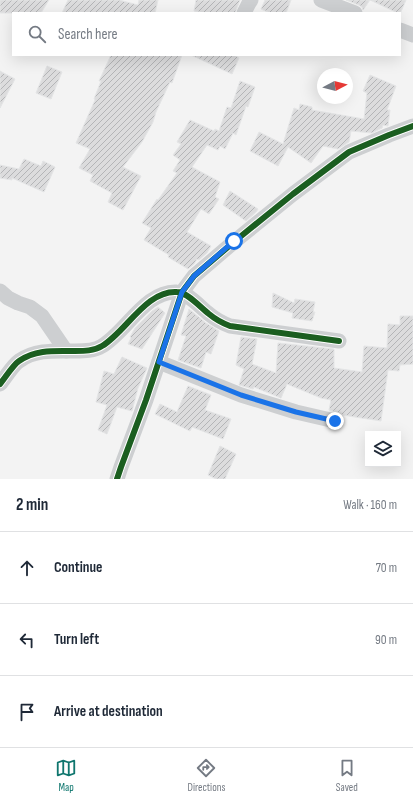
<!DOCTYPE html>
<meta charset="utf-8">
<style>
:root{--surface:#fff;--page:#f6f6f7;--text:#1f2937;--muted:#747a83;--line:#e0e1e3;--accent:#0f766e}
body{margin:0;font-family:"Sofia Sans Condensed",sans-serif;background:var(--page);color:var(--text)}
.controls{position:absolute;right:12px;bottom:12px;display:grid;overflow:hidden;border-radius:0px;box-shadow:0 4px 16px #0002}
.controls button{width:36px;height:36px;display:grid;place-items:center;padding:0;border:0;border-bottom:1px solid var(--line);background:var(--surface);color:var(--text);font:20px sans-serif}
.compass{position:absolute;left:317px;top:68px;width:36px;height:36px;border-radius:50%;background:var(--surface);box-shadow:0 4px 16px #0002;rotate:83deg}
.stop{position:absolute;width:12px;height:12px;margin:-9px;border:3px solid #1a73e8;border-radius:50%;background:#fff}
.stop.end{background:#1a73e8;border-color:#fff;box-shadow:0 1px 4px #0008}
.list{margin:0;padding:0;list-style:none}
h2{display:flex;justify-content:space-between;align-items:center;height:52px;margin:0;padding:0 16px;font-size:17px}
h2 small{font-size:13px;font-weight:400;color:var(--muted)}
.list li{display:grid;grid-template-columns:26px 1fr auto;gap:12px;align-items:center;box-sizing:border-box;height:72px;padding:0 16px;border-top:1px solid var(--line)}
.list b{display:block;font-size:15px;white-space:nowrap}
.list em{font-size:13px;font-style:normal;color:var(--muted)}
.icon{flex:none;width:22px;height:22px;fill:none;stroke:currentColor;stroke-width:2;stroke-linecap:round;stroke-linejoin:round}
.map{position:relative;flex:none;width:413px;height:479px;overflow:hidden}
.search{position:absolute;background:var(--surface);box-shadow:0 4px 16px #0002;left:12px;right:12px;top:12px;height:44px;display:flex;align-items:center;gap:10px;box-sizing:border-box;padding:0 14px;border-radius:0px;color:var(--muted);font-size:15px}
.sheet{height:268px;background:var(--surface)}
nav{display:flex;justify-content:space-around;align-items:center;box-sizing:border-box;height:56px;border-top:1px solid var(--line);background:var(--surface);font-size:11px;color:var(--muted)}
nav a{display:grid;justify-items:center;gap:2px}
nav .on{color:var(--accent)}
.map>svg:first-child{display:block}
.building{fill:url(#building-hatch);stroke:#e4e5e6}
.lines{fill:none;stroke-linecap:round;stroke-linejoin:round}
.minor{stroke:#cdcfd1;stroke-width:15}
.cycleway-casing{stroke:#fff;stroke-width:8}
.cycleway{stroke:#1b5e20;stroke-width:6}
.route{stroke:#1a73e8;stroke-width:5}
</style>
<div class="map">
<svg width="413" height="479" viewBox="0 0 413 479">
<defs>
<pattern id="building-hatch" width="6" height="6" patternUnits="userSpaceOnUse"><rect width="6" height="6" fill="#dcdcdd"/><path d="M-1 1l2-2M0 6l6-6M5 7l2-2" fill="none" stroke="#b4b5b7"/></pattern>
</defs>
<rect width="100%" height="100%" fill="#f3f3f3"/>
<g class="building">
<path d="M 0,0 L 49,0 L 41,13 L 0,13 Z"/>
<path d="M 68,0 L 119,0 L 138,5 L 139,0 L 158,0 L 155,13 L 62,13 Z"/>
<path d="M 196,0 L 240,0 L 235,13 L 204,13 L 194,11 Z"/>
<path d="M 265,0 L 291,0 L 286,13 L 270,13 L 261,9 Z"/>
<path d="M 346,0 L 406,0 L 400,14 L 370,0 L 363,10 L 362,7 L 359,5 Z"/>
<path d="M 111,55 L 182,55 L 172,83 L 170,82 L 156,112 L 153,122 L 142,142 L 123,167 L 141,176 L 123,210 L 108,202 L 112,193 L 90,181 L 93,175 L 79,168 L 90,149 L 76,143 L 95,100 L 94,99 L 101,81 L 99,81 Z"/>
<path d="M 191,55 L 234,55 L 239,58 L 232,74 Z"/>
<path d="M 47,66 L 62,72 L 51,99 L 36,93 Z"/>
<path d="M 0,71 L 15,79 L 0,108 Z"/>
<path d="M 370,75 L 396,86 L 387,110 L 390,110 L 388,126 L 383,125 L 382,128 L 372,133 L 351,131 L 349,142 L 338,149 L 323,146 L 311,163 L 288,147 L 278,166 L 250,151 L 259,132 L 283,144 L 294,108 L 299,110 L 300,104 L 312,107 L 312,110 L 364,119 L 367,93 L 363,91 Z"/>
<path d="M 240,81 L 255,87 L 248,107 L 246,106 L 236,135 L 233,133 L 225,149 L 220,146 L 218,150 L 207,145 L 192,167 L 220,182 L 215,197 L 219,199 L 209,214 L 201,209 L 187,232 L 211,246 L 207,253 L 199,260 L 197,259 L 194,264 L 188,269 L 168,257 L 169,255 L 144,240 L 151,228 L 142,223 L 157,199 L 158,200 L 177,173 L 173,171 L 180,160 L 173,155 L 181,144 L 177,142 L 190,120 L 214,131 L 215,129 L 219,131 L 227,107 L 231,108 Z"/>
<path d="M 24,159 L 41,166 L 43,161 L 55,167 L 44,192 L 12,178 L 12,180 L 0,178 L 0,165 L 19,169 Z"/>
<path d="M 230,191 L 258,209 L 256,212 L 246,221 L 223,205 Z"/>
<path d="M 273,293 L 294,303 L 295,299 L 315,302 L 313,312 L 315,312 L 312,321 L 292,318 L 293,313 L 272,307 Z"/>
<path d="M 158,307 L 165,313 L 142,349 L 128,344 L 131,338 L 130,337 L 135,328 L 152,311 Z"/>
<path d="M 189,309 L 206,323 L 219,331 L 211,354 L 206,352 L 201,368 L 178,360 L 186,336 L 181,335 Z"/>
<path d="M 400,316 L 413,316 L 413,364 L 400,365 L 399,371 L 388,370 L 381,421 L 342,415 L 337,412 L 329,410 L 331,400 L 321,398 L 287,384 L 281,398 L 254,387 L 253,389 L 239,385 L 244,369 L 236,365 L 241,337 L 257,339 L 252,364 L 276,373 L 278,343 L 334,349 L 334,368 L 362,372 L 364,346 L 387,348 L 388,324 L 400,325 Z"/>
<path d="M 122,357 L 147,368 L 138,388 L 132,411 L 117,407 L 107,434 L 98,430 L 107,405 L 96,402 L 104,371 L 114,374 Z"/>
<path d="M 188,386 L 211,395 L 205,410 L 231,419 L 223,439 L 192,427 L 190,431 L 155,414 L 160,404 L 177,412 Z"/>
<path d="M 220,446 L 236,454 L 225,479 L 216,479 L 208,475 Z"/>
</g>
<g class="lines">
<g class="minor">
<path d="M 321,0 L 355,13"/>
<path d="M 244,13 L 249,3 L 251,0"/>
<path d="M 400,30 L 413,35"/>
<path d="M 0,291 L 8,298 L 18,303 L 30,307 L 42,316 L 66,351"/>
<path d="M 159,362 L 241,395 L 296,412 L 335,421"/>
<path d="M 0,384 C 5,378 13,365 19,361 C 36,349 56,351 75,351 C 84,351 94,351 102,346 C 126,332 146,290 177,292 C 187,292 200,307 209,314 C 215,319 222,323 230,326 L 339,341"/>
<path d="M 117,479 L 121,467 L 146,400 L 182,292 L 194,276 L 235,241 L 293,194 L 349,152 L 389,135 L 413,126"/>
</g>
<g class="cycleway-casing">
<g id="cycleway">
<path d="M 0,384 C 5,378 13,365 19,361 C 36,349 56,351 75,351 C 84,351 94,351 102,346 C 126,332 146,290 177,292 C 187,292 200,307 209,314 C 215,319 222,323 230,326 L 339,341"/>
<path d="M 117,479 L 121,467 L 146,400 L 182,292 L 194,276 L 235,241 L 293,194 L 349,152 L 389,135 L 413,126"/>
</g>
</g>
<use href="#cycleway" class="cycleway"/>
</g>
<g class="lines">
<path class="route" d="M 234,241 L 194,276 L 182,292 L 159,362 L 241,395 L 296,412 L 335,421"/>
</g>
</svg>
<div class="controls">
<button><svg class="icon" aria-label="layers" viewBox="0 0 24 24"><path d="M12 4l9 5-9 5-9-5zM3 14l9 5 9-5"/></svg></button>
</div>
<svg class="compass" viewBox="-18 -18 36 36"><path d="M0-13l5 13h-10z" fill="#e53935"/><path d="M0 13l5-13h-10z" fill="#747a83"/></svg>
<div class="stop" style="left:234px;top:241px"></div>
<div class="stop end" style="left:335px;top:421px"></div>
<div class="search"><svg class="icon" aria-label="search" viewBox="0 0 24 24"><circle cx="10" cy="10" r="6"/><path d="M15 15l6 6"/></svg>Search here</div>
</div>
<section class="sheet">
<h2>2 min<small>Walk · 160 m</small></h2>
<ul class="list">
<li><svg class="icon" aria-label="ahead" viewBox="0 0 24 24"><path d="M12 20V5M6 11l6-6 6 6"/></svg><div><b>Continue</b></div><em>70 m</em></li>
<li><svg class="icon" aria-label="left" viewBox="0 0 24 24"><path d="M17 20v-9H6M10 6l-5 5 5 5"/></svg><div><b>Turn left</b></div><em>90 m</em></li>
<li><svg class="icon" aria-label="arrive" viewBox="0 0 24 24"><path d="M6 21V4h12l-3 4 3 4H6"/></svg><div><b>Arrive at destination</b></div></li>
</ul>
</section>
<nav>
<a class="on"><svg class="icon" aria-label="map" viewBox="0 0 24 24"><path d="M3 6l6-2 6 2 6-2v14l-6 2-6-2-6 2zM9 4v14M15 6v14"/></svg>Map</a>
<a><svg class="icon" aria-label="directions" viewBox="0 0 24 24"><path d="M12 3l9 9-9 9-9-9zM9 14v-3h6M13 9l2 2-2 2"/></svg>Directions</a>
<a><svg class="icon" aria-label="saved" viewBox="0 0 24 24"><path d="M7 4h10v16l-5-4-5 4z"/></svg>Saved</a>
</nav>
